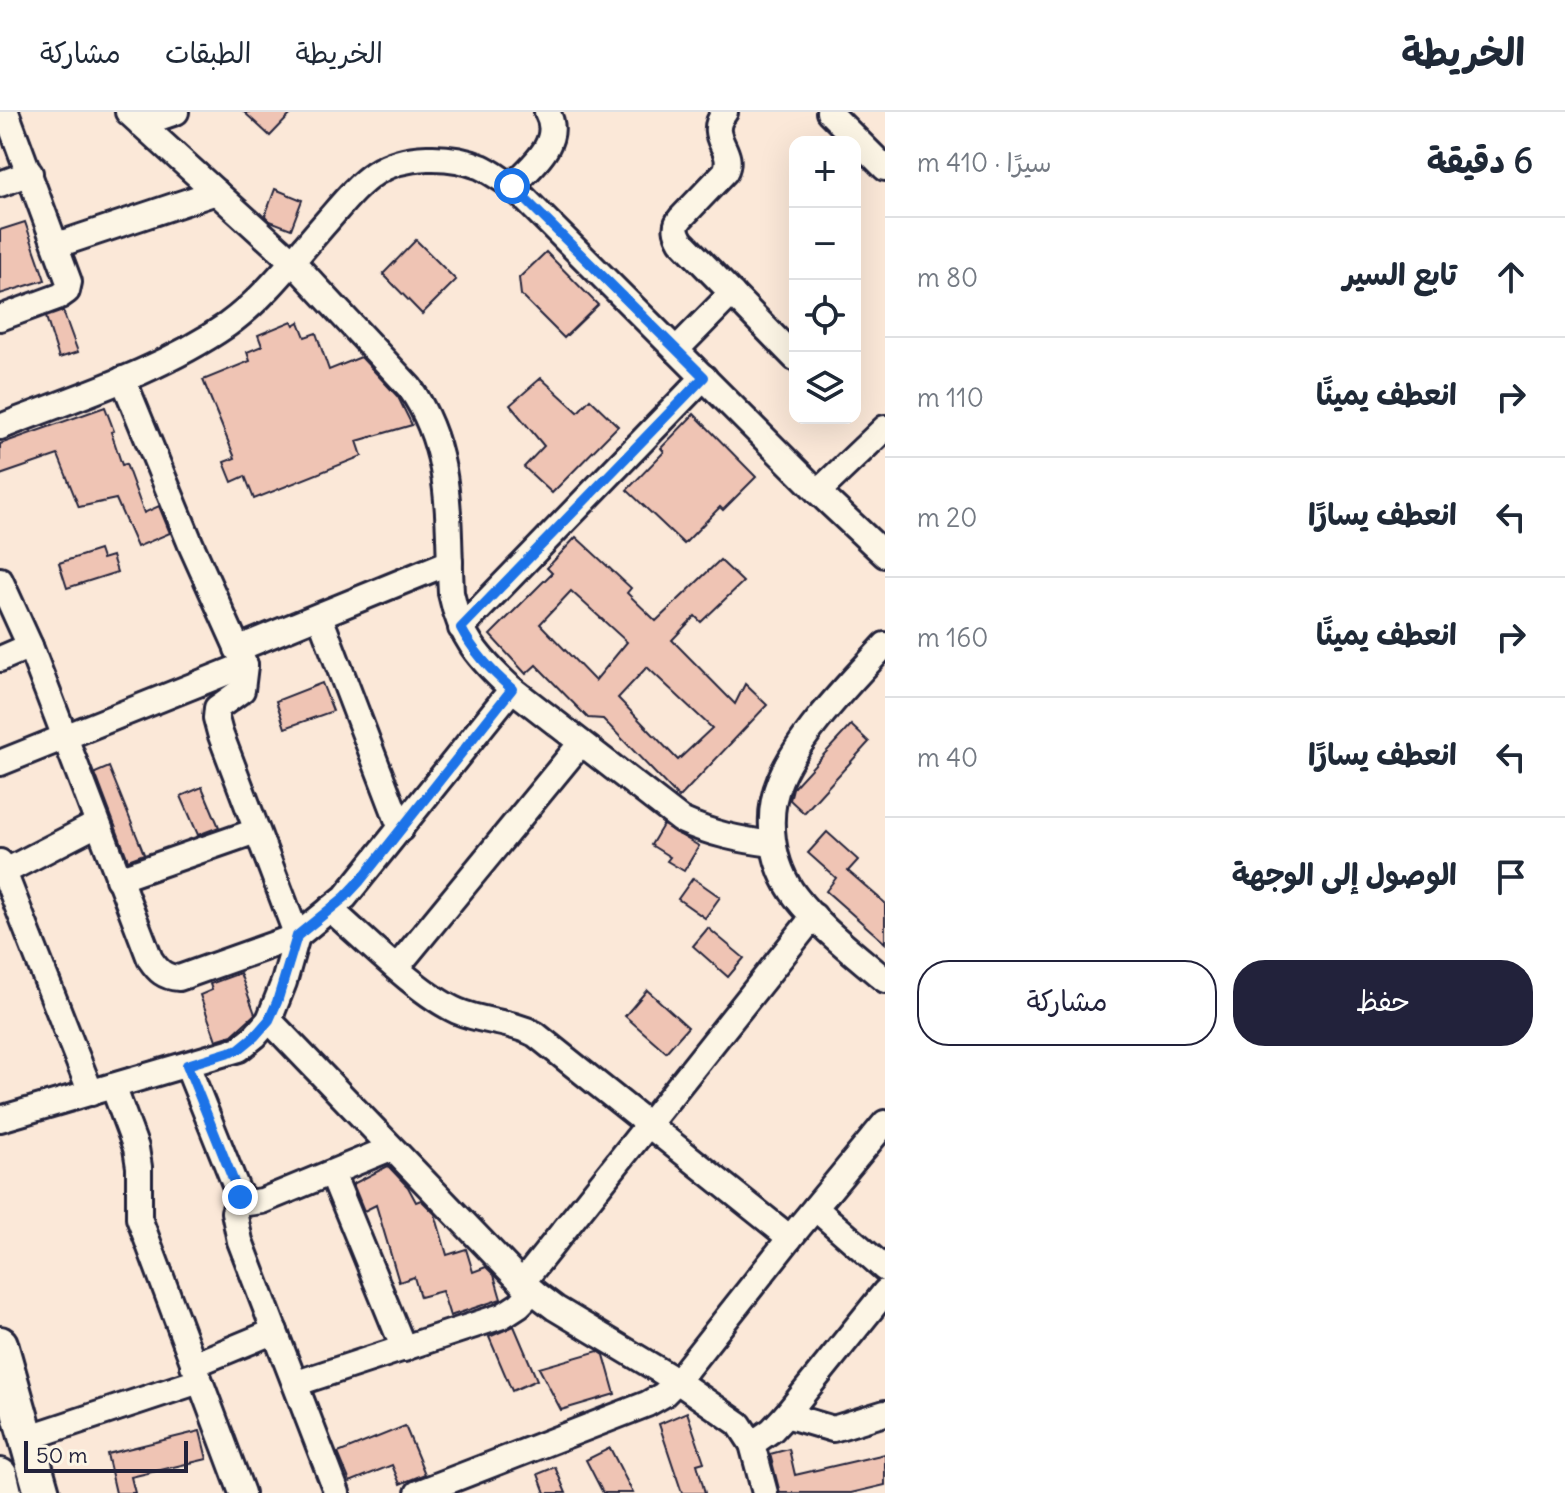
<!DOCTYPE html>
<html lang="ar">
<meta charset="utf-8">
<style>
:root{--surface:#fff;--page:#f6f6f7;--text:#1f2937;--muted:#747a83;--line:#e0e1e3;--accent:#22223b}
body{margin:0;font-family:Delius,"Playpen Sans Arabic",sans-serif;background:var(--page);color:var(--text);direction:rtl}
.controls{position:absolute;right:24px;top:24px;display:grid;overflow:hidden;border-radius:16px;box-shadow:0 8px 32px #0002}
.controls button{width:72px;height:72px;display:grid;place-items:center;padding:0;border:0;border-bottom:2px solid var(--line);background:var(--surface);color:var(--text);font:40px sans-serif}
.scale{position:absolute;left:24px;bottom:20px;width:164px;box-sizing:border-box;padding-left:8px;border:4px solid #22223b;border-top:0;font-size:22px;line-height:28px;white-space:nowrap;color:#22223b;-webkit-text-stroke:6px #fcf5e5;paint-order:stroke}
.stop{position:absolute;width:24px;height:24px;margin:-18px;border:6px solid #1a73e8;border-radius:50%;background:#fff}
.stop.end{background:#1a73e8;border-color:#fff;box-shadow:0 2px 8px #0008}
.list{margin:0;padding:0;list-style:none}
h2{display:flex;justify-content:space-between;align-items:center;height:104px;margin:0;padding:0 32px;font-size:34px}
h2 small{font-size:26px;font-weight:400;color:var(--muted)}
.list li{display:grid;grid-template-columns:52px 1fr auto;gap:24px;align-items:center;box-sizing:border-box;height:120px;padding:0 32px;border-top:2px solid var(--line)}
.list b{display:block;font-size:30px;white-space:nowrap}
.list em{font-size:26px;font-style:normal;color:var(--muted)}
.actions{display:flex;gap:16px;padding:24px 32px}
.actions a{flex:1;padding:18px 0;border:2px solid var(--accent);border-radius:32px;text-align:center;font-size:28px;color:var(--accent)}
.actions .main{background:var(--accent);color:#fff}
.icon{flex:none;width:44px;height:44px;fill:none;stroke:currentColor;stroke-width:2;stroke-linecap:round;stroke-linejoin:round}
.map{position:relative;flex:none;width:885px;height:1381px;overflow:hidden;direction:ltr}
header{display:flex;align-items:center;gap:48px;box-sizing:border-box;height:112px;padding:0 40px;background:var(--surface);border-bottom:2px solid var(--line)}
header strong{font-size:38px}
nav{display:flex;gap:44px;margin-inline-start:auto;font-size:28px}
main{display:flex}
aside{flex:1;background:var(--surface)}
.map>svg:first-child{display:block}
.building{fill:#efc4b4;stroke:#22223b;stroke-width:2;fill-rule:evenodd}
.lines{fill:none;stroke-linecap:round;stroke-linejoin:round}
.street-casing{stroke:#22223b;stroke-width:30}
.secondary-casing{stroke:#22223b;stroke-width:40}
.street{stroke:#fcf5e5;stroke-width:24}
.secondary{stroke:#fcf5e5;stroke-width:34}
.route{stroke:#1a73e8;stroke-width:10}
</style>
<header>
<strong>الخريطة</strong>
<nav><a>الخريطة</a><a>الطبقات</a><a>مشاركة</a></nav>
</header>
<main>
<aside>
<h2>6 دقيقة<small>سيرًا · 410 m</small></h2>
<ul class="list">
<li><svg class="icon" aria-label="ahead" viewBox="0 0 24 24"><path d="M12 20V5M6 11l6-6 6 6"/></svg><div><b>تابع السير</b></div><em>80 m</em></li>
<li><svg class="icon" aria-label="right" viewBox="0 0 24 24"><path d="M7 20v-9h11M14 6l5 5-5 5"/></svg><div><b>انعطف يمينًا</b></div><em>110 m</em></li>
<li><svg class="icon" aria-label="left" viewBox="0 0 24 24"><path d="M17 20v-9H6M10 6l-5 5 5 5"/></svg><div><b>انعطف يسارًا</b></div><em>20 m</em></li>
<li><svg class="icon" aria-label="right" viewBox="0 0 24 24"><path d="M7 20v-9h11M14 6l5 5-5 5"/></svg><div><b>انعطف يمينًا</b></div><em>160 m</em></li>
<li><svg class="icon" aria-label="left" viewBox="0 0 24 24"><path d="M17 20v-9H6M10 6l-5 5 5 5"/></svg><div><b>انعطف يسارًا</b></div><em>40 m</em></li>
<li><svg class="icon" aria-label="arrive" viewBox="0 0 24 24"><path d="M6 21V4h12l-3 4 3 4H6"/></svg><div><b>الوصول إلى الوجهة</b></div></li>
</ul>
<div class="actions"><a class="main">حفظ</a><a>مشاركة</a></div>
</aside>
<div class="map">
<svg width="885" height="1381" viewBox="0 0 885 1381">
<rect width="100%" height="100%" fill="#fbe8d8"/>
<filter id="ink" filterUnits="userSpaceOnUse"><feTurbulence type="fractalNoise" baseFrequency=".0125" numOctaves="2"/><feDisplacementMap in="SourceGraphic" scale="16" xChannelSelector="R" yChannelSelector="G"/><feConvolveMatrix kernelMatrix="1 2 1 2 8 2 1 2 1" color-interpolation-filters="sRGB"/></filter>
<g filter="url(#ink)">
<g class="building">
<path d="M 244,0 L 293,0 L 270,24 Z"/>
<path d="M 275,77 L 302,88 L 291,117 L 270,109 L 265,104 Z"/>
<path d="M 25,110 L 45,168 L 0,182 L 0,118 Z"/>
<path d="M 416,128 L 456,168 L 422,202 L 383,162 Z"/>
<path d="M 546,140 L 598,193 L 564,226 L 521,183 L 519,166 Z"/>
<path d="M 63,199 L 78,240 L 59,246 L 46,205 Z"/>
<path d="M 292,209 L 294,213 L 299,210 L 305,225 L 316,221 L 329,258 L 361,245 L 398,285 L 412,313 L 357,329 L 362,344 L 254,387 L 245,364 L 232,370 L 224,350 L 235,346 L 203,268 L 250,249 L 247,240 L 262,234 L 258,223 Z"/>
<path d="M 541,266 L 578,300 L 590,287 L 618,314 L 552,381 L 524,355 L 544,334 L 510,293 Z"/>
<path d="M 105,295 L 114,319 L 111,320 L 122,353 L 126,352 L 144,401 L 159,394 L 170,421 L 137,435 L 116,387 L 79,395 L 58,343 L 0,363 L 0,332 Z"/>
<path d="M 694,302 L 756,365 L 723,398 L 720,395 L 684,432 L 627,378 L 664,340 L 661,336 Z"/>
<path d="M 576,425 L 631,476 L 627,481 L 656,509 L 720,448 L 743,470 L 701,510 L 695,504 L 672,528 L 735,592 L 745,572 L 767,593 L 679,686 L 603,607 L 588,606 L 536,553 L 526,562 L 490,523 L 552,461 L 547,456 ZM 571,479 L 627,530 L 595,569 L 540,512 ZM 647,555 L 712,616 L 678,648 L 618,586 Z"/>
<path d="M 99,438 L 102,447 L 112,444 L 117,460 L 67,476 L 59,451 Z"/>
<path d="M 322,571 L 333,599 L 285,616 L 276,589 Z"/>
<path d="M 851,613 L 869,630 L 804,701 L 790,688 L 793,676 Z"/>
<path d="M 109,655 L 144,742 L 128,748 L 95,661 Z"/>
<path d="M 202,675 L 219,715 L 198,723 L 181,684 Z"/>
<path d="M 663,713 L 699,734 L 684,759 L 667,749 L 670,745 L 651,733 Z"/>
<path d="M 827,720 L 858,748 L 848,759 L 885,791 L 885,831 L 826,779 L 836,766 L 808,741 Z"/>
<path d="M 693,766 L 720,785 L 705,806 L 678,787 Z"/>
<path d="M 708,816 L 744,846 L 728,865 L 693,834 Z"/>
<path d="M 240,861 L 255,902 L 232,923 L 216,928 L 200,883 L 212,878 L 210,872 Z"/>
<path d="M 647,878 L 688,915 L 666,940 L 625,904 Z"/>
<path d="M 388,1054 L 408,1075 L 416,1090 L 421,1088 L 435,1102 L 447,1143 L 466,1137 L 473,1160 L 486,1155 L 494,1163 L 501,1187 L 450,1204 L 442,1179 L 420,1185 L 414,1165 L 399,1170 L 376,1093 L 364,1099 L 353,1072 Z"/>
<path d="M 514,1214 L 537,1268 L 512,1279 L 489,1225 Z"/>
<path d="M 598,1239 L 604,1243 L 615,1282 L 561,1298 L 539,1256 Z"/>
<path d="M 687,1300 L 704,1350 L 697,1352 L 705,1381 L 682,1381 L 659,1312 Z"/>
<path d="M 405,1314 L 425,1362 L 400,1372 L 392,1353 L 350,1370 L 338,1341 Z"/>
<path d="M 200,1319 L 207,1347 L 131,1365 L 135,1381 L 116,1381 L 107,1342 Z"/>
<path d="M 610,1336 L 633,1381 L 603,1381 L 586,1348 Z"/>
<path d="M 789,1337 L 795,1363 L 885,1342 L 885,1373 L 851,1381 L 780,1381 L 770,1342 Z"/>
<path d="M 555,1355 L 566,1381 L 545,1381 L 538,1362 Z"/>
</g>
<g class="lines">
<g class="street-casing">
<g id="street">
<path d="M 128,0 L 292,149 L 410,276 C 454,339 447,406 451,481 C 460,525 479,547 512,577 L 681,708 C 712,722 740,728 773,732"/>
<path d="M 725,0 C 704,26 737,37 725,60 L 681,106 C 674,114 676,120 681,129 L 795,246"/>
<path d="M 829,0 L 885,56"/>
<path d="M 141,12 L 176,0"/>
<path d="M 0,72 L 30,61"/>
<path d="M 512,74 C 531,55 564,30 547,0"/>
<path d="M 57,133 L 216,80"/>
<path d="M 0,206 L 60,184 L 67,179 L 69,170 L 6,0"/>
<path d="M 676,238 L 732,181"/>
<path d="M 0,315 C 76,285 159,260 227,213 C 266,185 296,144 328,108 C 342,92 357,73 375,61 C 404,42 450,42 481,55 C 492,60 502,68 512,74 L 818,380 L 885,443"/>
<path d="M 818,380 L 885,316"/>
<path d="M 0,468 L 30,534 L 150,847 C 158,859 164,865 179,866 L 297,824 L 345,785 L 512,577"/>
<path d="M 320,505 L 401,717"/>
<path d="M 461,516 L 704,265"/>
<path d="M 885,533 C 851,570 799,622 780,668 C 765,704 771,753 796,785 C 820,816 855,842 885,868"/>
<path d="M 237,537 L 450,450"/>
<path d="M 0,547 L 30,534"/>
<path d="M 0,651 L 245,553"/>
<path d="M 0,750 L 91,981"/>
<path d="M 4,760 L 97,712"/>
<path d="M 118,767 L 256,719"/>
<path d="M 330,797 C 365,827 417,881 457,899 C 482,910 510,909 535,922 L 790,1126"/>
<path d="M 397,855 L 581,631"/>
<path d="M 269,908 L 522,1171 L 555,1196 L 677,1269 L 739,1312 L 752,1332 L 765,1381"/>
<path d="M 187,953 L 238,1080 L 247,1091 L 262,1089 L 391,1036"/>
<path d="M 113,974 L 136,1036 L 139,1055 L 139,1106 L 242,1381"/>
<path d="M 0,1007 L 239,937 L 255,924 L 269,908 L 284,870 L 297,824 L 220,621 L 216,606 L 217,596 L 242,578 L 245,553 L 191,433 L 123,267"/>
<path d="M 332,1061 L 404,1237"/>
<path d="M 240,1085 L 234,1100 L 240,1129 L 337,1381"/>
<path d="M 815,1096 L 885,1157"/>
<path d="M 522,1171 L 814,804"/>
<path d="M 193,1253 L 275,1219"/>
<path d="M 297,1271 L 502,1204 L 519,1193 L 533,1179"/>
<path d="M 786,1303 L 833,1317 L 885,1301"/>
<path d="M 27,1326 L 199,1269"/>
<path d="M 752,1332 L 772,1318 L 786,1303 L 885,1180"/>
<path d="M 418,1381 L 647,1292 L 663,1283 L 677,1269 L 790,1126 L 885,1011"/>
</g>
</g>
<g class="secondary-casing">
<g id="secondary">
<path d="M 0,1232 L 42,1381"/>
<path d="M 0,1364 L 4,1381"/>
</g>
</g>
<use href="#street" class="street"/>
<use href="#secondary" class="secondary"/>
</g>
</g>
<g class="lines" filter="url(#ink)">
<path class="route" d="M 240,1085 L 187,953 L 239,937 L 255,924 L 269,908 L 277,890 L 297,824 L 345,785 L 360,769 L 512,577 C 491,559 474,541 461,516 L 704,265 L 512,74"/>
</g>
</svg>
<div class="controls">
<button>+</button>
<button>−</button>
<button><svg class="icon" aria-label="locate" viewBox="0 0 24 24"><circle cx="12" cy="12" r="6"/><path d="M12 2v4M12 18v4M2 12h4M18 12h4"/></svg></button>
<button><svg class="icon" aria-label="layers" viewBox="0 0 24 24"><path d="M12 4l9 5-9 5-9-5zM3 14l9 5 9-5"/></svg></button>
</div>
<div class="scale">50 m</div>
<div class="stop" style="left:512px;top:74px"></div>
<div class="stop end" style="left:240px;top:1085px"></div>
</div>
</main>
